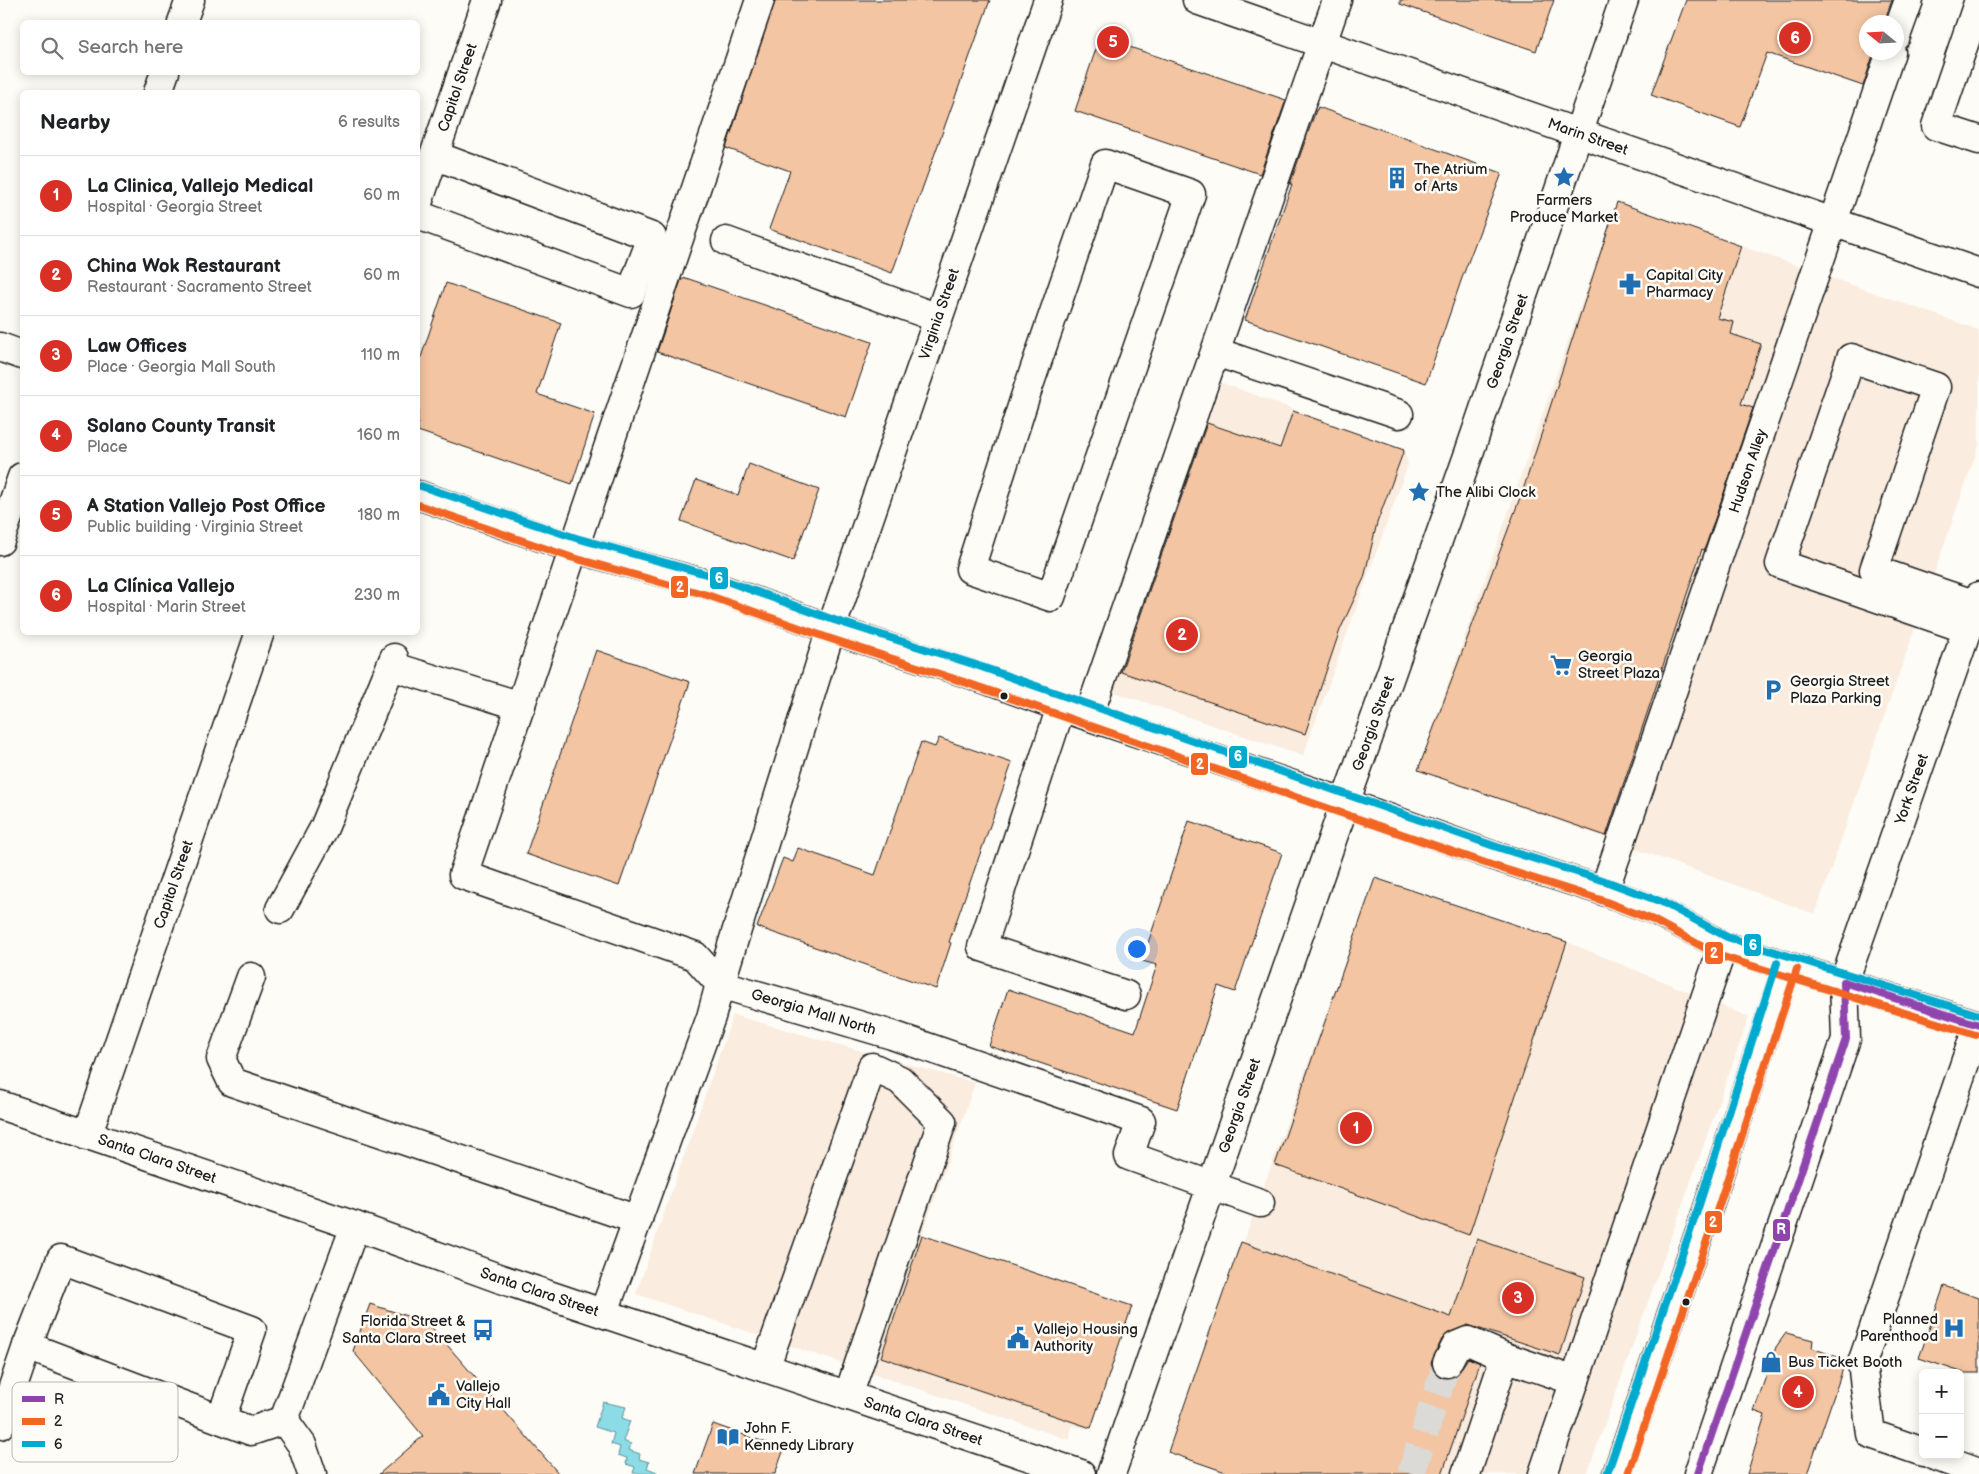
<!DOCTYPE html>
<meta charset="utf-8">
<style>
:root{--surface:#fff;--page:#f6f6f6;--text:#202124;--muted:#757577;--line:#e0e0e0;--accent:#d93025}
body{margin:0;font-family:"Balsamiq Sans",sans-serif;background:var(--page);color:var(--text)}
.controls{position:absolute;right:15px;bottom:15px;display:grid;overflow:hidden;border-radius:8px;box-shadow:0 2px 12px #0003}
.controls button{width:45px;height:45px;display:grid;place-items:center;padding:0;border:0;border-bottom:1px solid var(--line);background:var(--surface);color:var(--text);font:25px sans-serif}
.compass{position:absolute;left:1859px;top:15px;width:45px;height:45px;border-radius:50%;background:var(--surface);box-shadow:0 2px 12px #0003;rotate:288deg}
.you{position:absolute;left:1136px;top:948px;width:18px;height:18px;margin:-12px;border:4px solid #fff;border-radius:50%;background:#1a73e8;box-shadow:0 0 0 8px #1a73e833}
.badge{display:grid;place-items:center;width:32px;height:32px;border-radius:50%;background:var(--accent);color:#fff;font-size:16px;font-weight:700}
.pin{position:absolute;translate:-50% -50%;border:2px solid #fff;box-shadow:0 1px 5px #0006}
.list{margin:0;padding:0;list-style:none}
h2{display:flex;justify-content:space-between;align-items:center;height:65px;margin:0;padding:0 20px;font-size:21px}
h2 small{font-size:16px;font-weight:400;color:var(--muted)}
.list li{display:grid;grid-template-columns:32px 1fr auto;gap:15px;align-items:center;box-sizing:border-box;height:80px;padding:0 20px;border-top:1px solid var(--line)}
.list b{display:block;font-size:19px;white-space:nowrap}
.list p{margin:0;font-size:16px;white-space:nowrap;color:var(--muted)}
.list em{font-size:16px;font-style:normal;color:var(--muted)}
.icon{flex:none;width:28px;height:28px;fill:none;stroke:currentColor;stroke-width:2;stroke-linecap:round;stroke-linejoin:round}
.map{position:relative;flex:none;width:1979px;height:1474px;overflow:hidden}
.search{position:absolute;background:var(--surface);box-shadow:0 2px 12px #0003;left:20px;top:20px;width:400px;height:55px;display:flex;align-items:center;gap:12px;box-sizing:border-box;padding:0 18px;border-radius:8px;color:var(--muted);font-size:19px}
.panel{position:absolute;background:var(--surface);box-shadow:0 2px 12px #0003;left:20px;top:90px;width:400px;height:545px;border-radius:8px}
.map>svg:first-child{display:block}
.built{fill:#faecde}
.water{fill:#8cdce7;stroke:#5f8f96}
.building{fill:#f3c5a2;stroke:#1c1c1c}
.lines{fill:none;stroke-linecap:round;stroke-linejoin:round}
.minor-tunnel{stroke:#dbdad6;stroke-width:28;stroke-dasharray:28 14;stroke-linecap:butt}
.minor-casing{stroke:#1c1c1c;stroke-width:31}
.major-casing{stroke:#1c1c1c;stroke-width:31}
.minor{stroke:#fdfcf7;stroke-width:28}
.major{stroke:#fdfcf7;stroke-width:28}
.bus-1-casing{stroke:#fdfcf7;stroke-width:11}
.bus-2-casing{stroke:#fdfcf7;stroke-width:11}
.bus-3-casing{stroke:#fdfcf7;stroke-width:11}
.bus-1{stroke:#8e44ad;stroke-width:8}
.bus-2{stroke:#f26522;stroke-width:8}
.bus-3{stroke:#00a9ce;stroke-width:8}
.bus-dot{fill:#1c1c1c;stroke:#fdfcf7;stroke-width:2}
.labels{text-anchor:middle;stroke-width:5;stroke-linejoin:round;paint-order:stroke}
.street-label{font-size:15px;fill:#1c1c1c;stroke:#fdfcf7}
.poi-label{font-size:15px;fill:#1c1c1c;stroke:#fdfcf7;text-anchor:start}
.key{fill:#fdfcf7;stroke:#bab9b5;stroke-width:1}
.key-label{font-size:14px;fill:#1c1c1c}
.line-badge{stroke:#fdfcf7;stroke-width:2}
.badge-label{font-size:14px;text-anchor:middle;font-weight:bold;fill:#fff}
</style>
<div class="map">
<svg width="1979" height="1474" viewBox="0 0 1979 1474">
<rect width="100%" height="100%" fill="#fdfcf7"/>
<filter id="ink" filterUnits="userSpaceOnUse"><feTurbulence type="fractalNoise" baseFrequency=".02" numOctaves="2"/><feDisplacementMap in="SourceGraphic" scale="10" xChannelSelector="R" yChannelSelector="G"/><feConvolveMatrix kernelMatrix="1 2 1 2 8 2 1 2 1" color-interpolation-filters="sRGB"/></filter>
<g filter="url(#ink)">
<g class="built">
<path d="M 1617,202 L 1979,330 L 1979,445 L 1815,914 L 1418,770 Z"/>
<path d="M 1222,383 L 1404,450 L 1408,464 L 1303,756 L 1109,690 Z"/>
<path d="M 1375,878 L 1567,942 L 1749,1017 L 1587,1474 L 1231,1474 L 1168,1452 Z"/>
<path d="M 733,1015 L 975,1083 L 922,1235 L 1091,1428 L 1071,1426 L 1070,1440 L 636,1294 Z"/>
</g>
<path class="water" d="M 603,1402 L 626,1407 L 622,1418 L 630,1421 L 623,1441 L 631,1444 L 629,1450 L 640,1454 L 639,1459 L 649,1462 L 647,1468 L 657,1472 L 656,1474 L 633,1473 L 635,1467 L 626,1464 L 627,1458 L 618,1455 L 620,1447 L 611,1444 L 614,1433 L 595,1427 Z"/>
<g class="building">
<path d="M 775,0 L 990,0 L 892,273 L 769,229 L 790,171 L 726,148 Z"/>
<path d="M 1400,0 L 1554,0 L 1536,51 L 1400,4 Z"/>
<path d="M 1686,0 L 1892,0 L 1884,22 L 1866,22 L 1866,52 L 1874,52 L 1863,86 L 1767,53 L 1740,127 L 1651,95 Z"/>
<path d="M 1100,37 L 1286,100 L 1260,174 L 1075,111 Z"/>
<path d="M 1318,107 L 1502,173 L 1462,278 L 1426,383 L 1245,320 L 1292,184 L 1290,184 L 1316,110 L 1317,110 Z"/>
<path d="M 1617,202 L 1741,246 L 1717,318 L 1734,322 L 1731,334 L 1761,344 L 1741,404 L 1753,408 L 1707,542 L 1704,550 L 1702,549 L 1606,836 L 1418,770 L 1524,487 Z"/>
<path d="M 686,278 L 872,342 L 846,417 L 657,352 L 681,280 Z"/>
<path d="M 446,283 L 561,323 L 537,394 L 595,414 L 572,484 L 418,431 L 418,366 Z"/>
<path d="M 1293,411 L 1404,450 L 1377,523 L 1364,578 L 1340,630 L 1305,734 L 1121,672 L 1207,423 L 1280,448 Z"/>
<path d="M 749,464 L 819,490 L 793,561 L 681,521 L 696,480 L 738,495 Z"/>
<path d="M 596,650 L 690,682 L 619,886 L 526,854 Z"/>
<path d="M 939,738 L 1012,763 L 949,942 L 951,943 L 936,989 L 757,927 L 783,858 L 793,862 L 798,848 L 875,875 L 921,742 L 935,747 Z"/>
<path d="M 1189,821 L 1282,853 L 1235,992 L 1218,986 L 1177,1109 L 989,1046 L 1008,989 L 1135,1032 L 1157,965 L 1142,961 Z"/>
<path d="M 1375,878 L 1567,942 L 1469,1235 L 1275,1165 Z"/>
<path d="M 922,1235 L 1132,1306 L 1091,1428 L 881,1357 Z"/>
<path d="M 1477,1239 L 1585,1277 L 1560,1355 L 1468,1325 L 1450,1332 L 1442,1339 L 1431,1363 L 1434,1371 L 1439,1377 L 1448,1379 L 1456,1376 L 1468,1358 L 1480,1363 L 1442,1474 L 1231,1474 L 1168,1452 L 1241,1242 L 1451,1317 Z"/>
<path d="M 1944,1286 L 1979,1298 L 1979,1373 L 1964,1373 L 1919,1358 Z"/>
<path d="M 370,1304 L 428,1323 L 559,1474 L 379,1474 L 423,1436 L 353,1351 Z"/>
<path d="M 1786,1333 L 1813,1340 L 1812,1348 L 1846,1360 L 1807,1474 L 1747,1474 L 1765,1415 L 1754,1411 L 1776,1347 Z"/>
<path d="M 713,1424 L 784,1449 L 775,1474 L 695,1474 Z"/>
</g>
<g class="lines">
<path class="minor-tunnel" d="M 1411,1474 L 1447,1363"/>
<g class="minor-casing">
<g id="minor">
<path id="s1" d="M 1048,0 L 831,629 L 720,984 L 892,1035 L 1141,1121 L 1129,1156 L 1260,1203"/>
<path id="s2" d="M 1197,0 L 1979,273"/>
<path d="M 1979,0 L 1936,126 L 1979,140"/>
<path d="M 182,22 L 190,0"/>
<path d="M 1896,36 L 1909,0"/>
<path d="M 158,92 L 165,72"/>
<path d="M 1105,164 L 1191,194 L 1051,597 L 970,569 L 1025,397 Z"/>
<path id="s3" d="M 418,203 L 487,0"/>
<path d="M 418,215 L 631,293 L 652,237 L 434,155"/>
<path d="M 726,241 L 938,318"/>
<path d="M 1216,352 L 1399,414"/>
<path d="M 0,541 L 22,477"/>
<path d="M 1967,629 L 1780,564 L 1851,358 L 1936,387 L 1874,570 L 1976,605"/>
<path d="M 391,666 L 521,706"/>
<path d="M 1061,707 L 982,947 L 1126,995"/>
<path d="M 1089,715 L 1337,0"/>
<path d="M 1346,803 L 1494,856 L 1604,891 L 1657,911 L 1723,946 L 1979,1025"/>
<path id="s4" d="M 1604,891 L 1891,52"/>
<path d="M 280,909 L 324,828 L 394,658"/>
<path d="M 251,977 L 221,1059 L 232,1082 L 638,1220"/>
<path id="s5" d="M 0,1105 L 355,1226 L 501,1279 L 1081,1474"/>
<path id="s6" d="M 87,1136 L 260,632"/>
<path d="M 604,1312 L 711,1017 L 720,984 L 695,956 L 463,875 L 760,0"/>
<path d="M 27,1346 L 251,1431 L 284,1420"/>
<path d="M 1447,1363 L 1456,1346 L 1468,1341 L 1505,1357"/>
<path d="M 765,1368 L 872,1067 L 900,1080 L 942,1122 L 848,1396"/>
<path d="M 284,1420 L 355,1226"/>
<path d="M 284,1420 L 302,1445 L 312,1474"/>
<path d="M 0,1425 L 27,1346 L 61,1259 L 252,1330 L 221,1419"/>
<path d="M 1923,1452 L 1871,1434 L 1862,1363 L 1978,1025"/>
<path d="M 1932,1455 L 1979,1472"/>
<path d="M 1466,1474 L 1505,1357 L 1575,1381"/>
<path d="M 1543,1474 L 1723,946"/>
<path d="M 1617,1474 L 1707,1211 L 1787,966"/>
<path id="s7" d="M 1698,1474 L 1846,1039 L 1844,982 L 1979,596"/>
</g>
</g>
<g class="major-casing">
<g id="major">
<path d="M 0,347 L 22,355"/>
<path d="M 418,495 L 573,548 L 710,585 L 831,629 L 970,674 L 1061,707 L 1346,803"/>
<path id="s8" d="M 1111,1474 L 1332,840 L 1469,453 L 1624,0"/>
</g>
</g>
<use href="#minor" class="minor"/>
<use href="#major" class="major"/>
<g class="bus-1-casing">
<g id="bus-1">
<path d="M 1844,982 L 1979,1025"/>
<path d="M 1698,1474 L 1846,1039 L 1844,982"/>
</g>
</g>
<g class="bus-2-casing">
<g id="bus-2">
<path d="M 418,505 L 570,557 L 707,595 L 828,638 L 967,683 L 1491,865 L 1601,900 L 1653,920 L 1720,956 L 1976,1035"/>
<path d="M 1628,1474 L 1716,1214 L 1797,969"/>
</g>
</g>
<g class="bus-3-casing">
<g id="bus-3">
<path d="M 421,486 L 576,538 L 713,576 L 834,620 L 973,664 L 1497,847 L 1608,882 L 1662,902 L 1727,937 L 1979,1015"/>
<path d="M 1608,1471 L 1698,1208 L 1777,963"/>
</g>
</g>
<use href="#bus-1" class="bus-1"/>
<use href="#bus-2" class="bus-2"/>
<use href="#bus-3" class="bus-3"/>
</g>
</g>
<defs>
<g id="sight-bare" transform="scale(1.725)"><path d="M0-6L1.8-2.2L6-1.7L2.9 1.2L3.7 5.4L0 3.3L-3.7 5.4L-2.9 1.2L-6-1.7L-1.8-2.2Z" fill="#1f6fb2" stroke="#fdfcf7" stroke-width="2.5" paint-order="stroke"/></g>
<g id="building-bare" transform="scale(1.725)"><path d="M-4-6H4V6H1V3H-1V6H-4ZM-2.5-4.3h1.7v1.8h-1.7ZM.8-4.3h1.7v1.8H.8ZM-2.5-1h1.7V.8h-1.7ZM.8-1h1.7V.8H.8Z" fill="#1f6fb2" stroke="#fdfcf7" stroke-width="2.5" paint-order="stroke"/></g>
<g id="pharmacy-bare" transform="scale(1.725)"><path d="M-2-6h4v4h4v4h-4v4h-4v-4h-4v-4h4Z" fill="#1f6fb2" stroke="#fdfcf7" stroke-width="2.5" paint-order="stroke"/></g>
<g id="supermarket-bare" transform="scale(1.725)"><path d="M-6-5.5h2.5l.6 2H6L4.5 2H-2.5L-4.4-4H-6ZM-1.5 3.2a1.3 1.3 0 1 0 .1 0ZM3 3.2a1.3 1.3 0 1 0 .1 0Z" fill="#1f6fb2" stroke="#fdfcf7" stroke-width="2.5" paint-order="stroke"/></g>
<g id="parking-bare" transform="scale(1.725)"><path d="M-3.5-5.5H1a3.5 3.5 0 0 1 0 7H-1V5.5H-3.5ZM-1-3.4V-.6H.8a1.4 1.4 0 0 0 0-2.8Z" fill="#1f6fb2" stroke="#fdfcf7" stroke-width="2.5" paint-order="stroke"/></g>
<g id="hospital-bare" transform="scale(1.725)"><path d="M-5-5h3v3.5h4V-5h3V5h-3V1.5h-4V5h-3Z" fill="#1f6fb2" stroke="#fdfcf7" stroke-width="2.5" paint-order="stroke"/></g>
<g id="bus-bare" transform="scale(1.725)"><path d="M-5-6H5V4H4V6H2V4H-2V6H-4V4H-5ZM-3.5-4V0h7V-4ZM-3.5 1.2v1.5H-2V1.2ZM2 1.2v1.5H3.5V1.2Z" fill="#1f6fb2" stroke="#fdfcf7" stroke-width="2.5" paint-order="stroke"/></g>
<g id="civic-bare" transform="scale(1.725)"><path d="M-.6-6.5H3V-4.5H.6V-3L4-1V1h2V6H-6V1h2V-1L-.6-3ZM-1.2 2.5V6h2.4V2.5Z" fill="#1f6fb2" stroke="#fdfcf7" stroke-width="2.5" paint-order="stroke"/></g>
<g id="shop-bare" transform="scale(1.725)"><path d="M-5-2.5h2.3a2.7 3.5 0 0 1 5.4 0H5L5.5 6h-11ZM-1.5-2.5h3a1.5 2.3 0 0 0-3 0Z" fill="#1f6fb2" stroke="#fdfcf7" stroke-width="2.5" paint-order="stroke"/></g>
<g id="library-bare" transform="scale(1.725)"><path d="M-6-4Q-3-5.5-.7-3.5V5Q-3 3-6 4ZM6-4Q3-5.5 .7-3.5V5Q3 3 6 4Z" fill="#1f6fb2" stroke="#fdfcf7" stroke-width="2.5" paint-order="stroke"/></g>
</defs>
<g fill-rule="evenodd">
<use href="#sight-bare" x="1564" y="177"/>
<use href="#building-bare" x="1397" y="178"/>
<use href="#pharmacy-bare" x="1630" y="284"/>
<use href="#sight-bare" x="1419" y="492"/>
<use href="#supermarket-bare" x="1561" y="665"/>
<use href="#parking-bare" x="1773" y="690"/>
<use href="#hospital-bare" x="1954" y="1328"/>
<use href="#bus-bare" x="483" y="1330"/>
<use href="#civic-bare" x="1018" y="1338"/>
<use href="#shop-bare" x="1771" y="1362"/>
<use href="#civic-bare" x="439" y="1395"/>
<use href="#library-bare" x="728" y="1437"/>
</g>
<g class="bus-dot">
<circle cx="1004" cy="696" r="4.5"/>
<circle cx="1686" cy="1302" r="4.5"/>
</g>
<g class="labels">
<g class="street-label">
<text dy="5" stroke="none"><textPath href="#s3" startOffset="122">Capitol Street</textPath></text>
<text dy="5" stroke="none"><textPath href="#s2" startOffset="414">Marin Street</textPath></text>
<text transform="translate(939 314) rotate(-71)" y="5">Virginia Street</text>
<text dy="5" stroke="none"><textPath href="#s8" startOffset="1200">Georgia Street</textPath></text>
<text dy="5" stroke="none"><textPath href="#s4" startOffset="444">Hudson Alley</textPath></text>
<text dy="5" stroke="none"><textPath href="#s8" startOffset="795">Georgia Street</textPath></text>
<text dy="5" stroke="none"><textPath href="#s7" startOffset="721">York Street</textPath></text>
<text dy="5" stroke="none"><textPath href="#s6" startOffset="266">Capitol Street</textPath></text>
<text dy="5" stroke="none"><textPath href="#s1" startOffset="1135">Georgia Mall North</textPath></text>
<text dy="5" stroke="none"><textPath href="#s8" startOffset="390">Georgia Street</textPath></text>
<text dy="5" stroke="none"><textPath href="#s5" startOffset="166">Santa Clara Street</textPath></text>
<text dy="5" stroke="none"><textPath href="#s5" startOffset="571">Santa Clara Street</textPath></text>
<text dy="5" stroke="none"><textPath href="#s5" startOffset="976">Santa Clara Street</textPath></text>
</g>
<g class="poi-label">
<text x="1414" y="174">The Atrium<tspan x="1414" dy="17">of Arts</tspan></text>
<text x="1564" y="205" text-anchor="middle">Farmers<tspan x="1564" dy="17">Produce Market</tspan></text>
<text x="1646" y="280">Capital City<tspan x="1646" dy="17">Pharmacy</tspan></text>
<text x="1436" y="497">The Alibi Clock</text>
<text x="1578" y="661">Georgia<tspan x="1578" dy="17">Street Plaza</tspan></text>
<text x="1790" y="686">Georgia Street<tspan x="1790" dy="17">Plaza Parking</tspan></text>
<text x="1938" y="1324" text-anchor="end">Planned<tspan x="1938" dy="17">Parenthood</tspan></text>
<text x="466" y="1326" text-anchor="end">Florida Street &amp;<tspan x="466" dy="17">Santa Clara Street</tspan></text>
<text x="1034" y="1334">Vallejo Housing<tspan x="1034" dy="17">Authority</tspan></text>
<text x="1788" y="1367">Bus Ticket Booth</text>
<text x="456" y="1391">Vallejo<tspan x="456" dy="17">City Hall</tspan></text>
<text x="744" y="1433">John F.<tspan x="744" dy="17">Kennedy Library</tspan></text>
</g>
</g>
<rect x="12" y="1382" width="166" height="80" rx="8" class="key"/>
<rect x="22" y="1396" width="23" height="6" fill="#8e44ad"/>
<rect x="22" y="1418" width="23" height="7" fill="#f26522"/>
<rect x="22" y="1441" width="23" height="6" fill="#00a9ce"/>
<g class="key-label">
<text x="54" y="1404">R</text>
<text x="54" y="1426">2</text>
<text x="54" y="1449">6</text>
</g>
<g class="line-badge">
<rect x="709" y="566" width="20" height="24" rx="5" fill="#00a9ce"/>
<rect x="670" y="575" width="19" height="24" rx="5" fill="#f26522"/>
<rect x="1228" y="745" width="20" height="24" rx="5" fill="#00a9ce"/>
<rect x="1190" y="752" width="19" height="24" rx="5" fill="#f26522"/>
<rect x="1743" y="933" width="19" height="24" rx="5" fill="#00a9ce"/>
<rect x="1704" y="941" width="20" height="24" rx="5" fill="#f26522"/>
<rect x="1704" y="1210" width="19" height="24" rx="5" fill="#f26522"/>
<rect x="1772" y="1218" width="19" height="24" rx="5" fill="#8e44ad"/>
</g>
<g class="badge-label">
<text x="719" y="583">6</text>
<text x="680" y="592">2</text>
<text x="1238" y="761">6</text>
<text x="1200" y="769">2</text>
<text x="1753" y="950">6</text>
<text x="1714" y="958">2</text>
<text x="1713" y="1227">2</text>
<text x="1781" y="1234">R</text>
</g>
</svg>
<div class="controls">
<button>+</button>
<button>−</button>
</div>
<svg class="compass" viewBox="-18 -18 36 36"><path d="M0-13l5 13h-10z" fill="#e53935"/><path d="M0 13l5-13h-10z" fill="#757577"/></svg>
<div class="you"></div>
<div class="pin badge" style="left:1356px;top:1128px">1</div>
<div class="pin badge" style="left:1182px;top:635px">2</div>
<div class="pin badge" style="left:1518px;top:1298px">3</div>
<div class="pin badge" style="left:1798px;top:1392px">4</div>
<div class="pin badge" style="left:1113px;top:42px">5</div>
<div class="pin badge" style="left:1795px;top:38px">6</div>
<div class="search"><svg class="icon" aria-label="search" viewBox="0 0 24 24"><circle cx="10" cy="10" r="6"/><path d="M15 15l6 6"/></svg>Search here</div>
<section class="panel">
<h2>Nearby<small>6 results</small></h2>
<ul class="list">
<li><span class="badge">1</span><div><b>La Clinica, Vallejo Medical</b><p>Hospital · Georgia Street</p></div><em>60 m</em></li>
<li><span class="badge">2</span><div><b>China Wok Restaurant</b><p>Restaurant · Sacramento Street</p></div><em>60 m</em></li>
<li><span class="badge">3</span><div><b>Law Offices</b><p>Place · Georgia Mall South</p></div><em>110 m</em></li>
<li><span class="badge">4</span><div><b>Solano County Transit</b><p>Place</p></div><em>160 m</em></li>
<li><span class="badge">5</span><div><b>A Station Vallejo Post Office</b><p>Public building · Virginia Street</p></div><em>180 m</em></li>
<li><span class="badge">6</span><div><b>La Clínica Vallejo</b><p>Hospital · Marin Street</p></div><em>230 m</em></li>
</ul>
</section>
</div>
